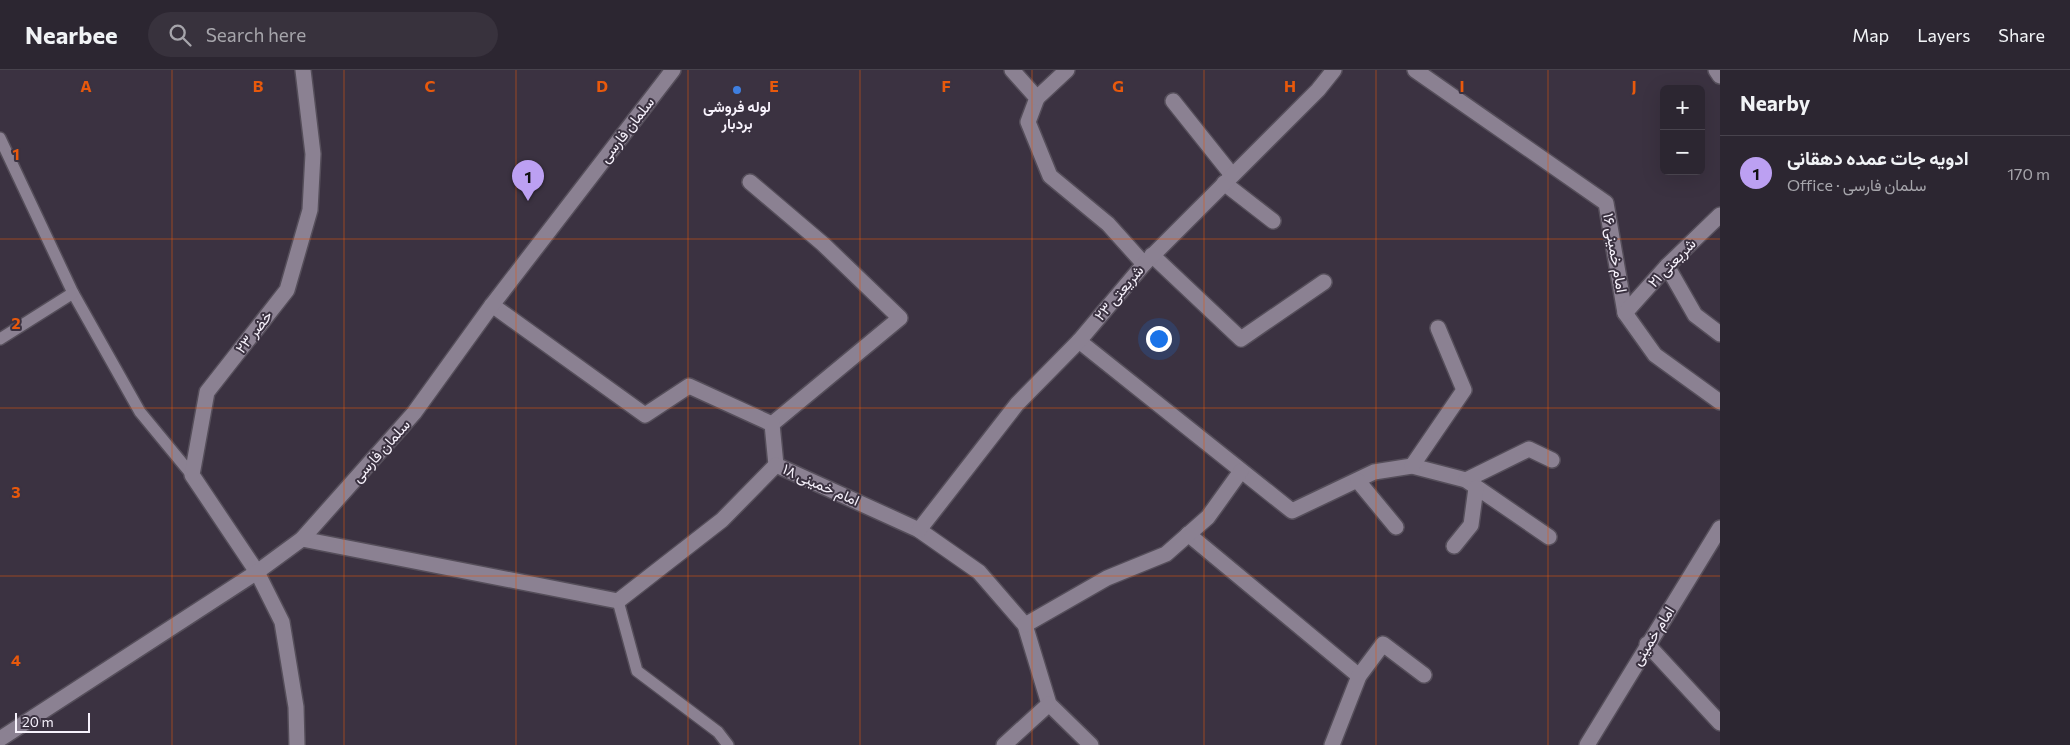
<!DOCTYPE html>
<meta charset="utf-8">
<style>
:root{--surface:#2c2631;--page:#38323d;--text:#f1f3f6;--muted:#a6a5ab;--line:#48434d;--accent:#bca0f2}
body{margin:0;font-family:Commissioner,Vazirmatn,sans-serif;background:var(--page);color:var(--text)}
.controls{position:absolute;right:15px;top:15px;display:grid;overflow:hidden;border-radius:8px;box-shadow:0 5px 20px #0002}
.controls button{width:45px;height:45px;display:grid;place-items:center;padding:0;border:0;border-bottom:1px solid var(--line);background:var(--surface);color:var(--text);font:25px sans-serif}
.scale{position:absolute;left:15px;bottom:12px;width:75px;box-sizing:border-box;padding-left:5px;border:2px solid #f6f1fb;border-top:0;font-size:14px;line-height:18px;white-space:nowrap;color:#f6f1fb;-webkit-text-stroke:4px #3b3241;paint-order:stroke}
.you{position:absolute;left:1158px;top:268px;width:18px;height:18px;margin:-12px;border:4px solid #fff;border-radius:50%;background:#1a73e8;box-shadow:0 0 0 8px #1a73e833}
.badge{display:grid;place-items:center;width:32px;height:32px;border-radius:50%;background:var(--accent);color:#111;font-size:16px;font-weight:700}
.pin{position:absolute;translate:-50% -41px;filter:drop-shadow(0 1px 2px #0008)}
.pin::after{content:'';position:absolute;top:26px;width:18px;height:15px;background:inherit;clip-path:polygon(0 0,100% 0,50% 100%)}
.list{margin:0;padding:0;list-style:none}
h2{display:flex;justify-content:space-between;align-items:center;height:65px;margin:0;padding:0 20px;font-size:21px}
h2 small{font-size:16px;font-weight:400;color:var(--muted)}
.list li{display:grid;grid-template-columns:32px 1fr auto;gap:15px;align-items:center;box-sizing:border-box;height:75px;padding:0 20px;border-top:1px solid var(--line)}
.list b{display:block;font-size:19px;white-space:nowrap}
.list p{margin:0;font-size:16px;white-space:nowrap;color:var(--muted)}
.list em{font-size:16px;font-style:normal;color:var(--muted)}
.icon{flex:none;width:28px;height:28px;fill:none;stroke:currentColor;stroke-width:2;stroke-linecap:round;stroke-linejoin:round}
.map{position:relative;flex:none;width:1720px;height:675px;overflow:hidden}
header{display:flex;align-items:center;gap:30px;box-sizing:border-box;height:70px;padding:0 25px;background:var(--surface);border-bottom:1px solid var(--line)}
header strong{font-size:24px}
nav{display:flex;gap:28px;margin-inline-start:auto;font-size:18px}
.search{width:350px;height:45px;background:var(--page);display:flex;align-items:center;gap:12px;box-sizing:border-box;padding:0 18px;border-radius:28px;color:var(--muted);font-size:19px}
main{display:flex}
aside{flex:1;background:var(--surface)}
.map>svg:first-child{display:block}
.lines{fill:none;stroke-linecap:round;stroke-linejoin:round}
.lane-casing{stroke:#554e5a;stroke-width:14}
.street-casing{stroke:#554e5a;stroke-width:18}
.secondary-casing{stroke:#554e5a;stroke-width:18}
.lane{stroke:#8b8192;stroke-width:11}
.street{stroke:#8b8192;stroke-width:15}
.secondary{stroke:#8b8192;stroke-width:15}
.grid{fill:none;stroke:#e8590c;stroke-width:1;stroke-opacity:0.55}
.shop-dot{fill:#3f7fe0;stroke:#3b3241;stroke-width:2}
.labels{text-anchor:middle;stroke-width:4;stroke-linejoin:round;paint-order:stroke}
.poi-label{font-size:15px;font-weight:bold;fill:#f6f1fb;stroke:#3b3241}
.street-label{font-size:15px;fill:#f6f1fb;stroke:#3b3241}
.grid-label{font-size:16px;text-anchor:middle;font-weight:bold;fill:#e8590c;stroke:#3b3241;stroke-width:4;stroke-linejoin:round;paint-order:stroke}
</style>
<header>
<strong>Nearbee</strong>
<div class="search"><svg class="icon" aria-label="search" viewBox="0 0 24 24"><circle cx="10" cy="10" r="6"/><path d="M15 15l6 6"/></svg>Search here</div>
<nav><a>Map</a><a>Layers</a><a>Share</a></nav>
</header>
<main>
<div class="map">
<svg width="1720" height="675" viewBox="0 0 1720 675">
<rect width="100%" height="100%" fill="#3b3241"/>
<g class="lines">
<g class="lane-casing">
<g id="lane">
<path d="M 0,68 L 73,223 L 140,342 L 192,405"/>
<path d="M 0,269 L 73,223"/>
<path d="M 618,531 L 637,601 L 718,662 L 728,675"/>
</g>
</g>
<g class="street-casing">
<g id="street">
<path d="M 1012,0 L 1037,28 L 1028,52 L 1050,106 L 1108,154 L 1144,194"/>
<path d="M 1415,0 L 1606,133 L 1625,243 L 1655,285 L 1720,332"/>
<path d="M 1037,28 L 1067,0"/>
<path d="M 1173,31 L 1232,105"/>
<path d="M 750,112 L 823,174 L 900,248 L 772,354"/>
<path d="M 1224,113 L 1273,151"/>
<path d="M 1152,185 L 1241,269 L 1324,212"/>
<path d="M 1667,196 L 1695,245 L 1720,264"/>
<path d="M 492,235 L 645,345 L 689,316 L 772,354 L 776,395 L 919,460 L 979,502 L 1025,555 L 1049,634 L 1091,675"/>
<path d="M 1625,243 L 1667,196 L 1720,145"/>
<path d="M 1079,271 L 1292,441 L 1374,402 L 1412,396 L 1466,410 L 1549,467"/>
<path d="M 1412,396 L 1464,320 L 1438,258"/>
<path d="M 1466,410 L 1529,379 L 1552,390"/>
<path d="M 1358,411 L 1396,457"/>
<path d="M 919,460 L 1017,334 L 1079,271 L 1144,194 L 1318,20 L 1334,0"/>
<path d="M 1188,464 L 1359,606"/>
<path d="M 302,469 L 618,531 L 722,450 L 776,395"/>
<path d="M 1454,476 L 1471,455 L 1476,418"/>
<path d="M 1025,555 L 1107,508 L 1166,484 L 1208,447 L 1241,401"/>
<path d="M 1647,574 L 1720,653"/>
<path d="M 297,675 L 296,637 L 282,552 L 257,502 L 192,405 L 207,322 L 287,220 L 310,140 L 313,84 L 303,0"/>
<path d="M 1004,675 L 1049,634"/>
<path d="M 1332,675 L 1359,606 L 1383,574 L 1424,605"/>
</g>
</g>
<g class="secondary-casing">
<g id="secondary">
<path d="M 1716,0 L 1720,6"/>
<path d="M 0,669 L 257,502 L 302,469 L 414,343 L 492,235 L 673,0"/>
<path d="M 1587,675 L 1720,458"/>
</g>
</g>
<use href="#lane" class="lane"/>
<use href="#street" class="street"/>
<use href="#secondary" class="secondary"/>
</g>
<path class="grid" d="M 172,0 L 172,675M 344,0 L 344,675M 516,0 L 516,675M 688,0 L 688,675M 860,0 L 860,675M 1032,0 L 1032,675M 1204,0 L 1204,675M 1376,0 L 1376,675M 1548,0 L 1548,675M 0,169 L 1720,169M 0,338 L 1720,338M 0,506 L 1720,506"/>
<circle class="shop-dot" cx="737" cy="20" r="5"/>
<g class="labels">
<g class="poi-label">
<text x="737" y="42">لوله فروشی<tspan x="737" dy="17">بردبار</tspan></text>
</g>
<g class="street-label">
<text transform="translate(627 60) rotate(-52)" y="5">سلمان فارسی</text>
<text transform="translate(1615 183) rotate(80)" y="5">امام خمینی ۱۶</text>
<text transform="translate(1672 193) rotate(-46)" y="5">شریعتی ۲۱</text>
<text transform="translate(1119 223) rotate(-50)" y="5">شریعتی ۲۳</text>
<text transform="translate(254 262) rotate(-52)" y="5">خضر ۲۳</text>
<text transform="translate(381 381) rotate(-48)" y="5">سلمان فارسی</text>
<text transform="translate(821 415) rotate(24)" y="5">امام خمینی ۱۸</text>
<text transform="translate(1653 566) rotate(-58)" y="5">امام خمینی</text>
</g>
</g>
<g class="grid-label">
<text x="86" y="22">A</text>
<text x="258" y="22">B</text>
<text x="430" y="22">C</text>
<text x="602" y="22">D</text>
<text x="774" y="22">E</text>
<text x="946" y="22">F</text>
<text x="1118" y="22">G</text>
<text x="1290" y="22">H</text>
<text x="1462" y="22">I</text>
<text x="1634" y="22">J</text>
<text x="16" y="90">1</text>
<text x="16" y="259">2</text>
<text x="16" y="428">3</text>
<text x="16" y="596">4</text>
</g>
</svg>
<div class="controls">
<button>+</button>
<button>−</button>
</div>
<div class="scale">20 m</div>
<div class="you"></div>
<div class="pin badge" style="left:528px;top:131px">1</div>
</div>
<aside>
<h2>Nearby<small></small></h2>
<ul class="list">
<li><span class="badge">1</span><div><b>ادویه جات‌ عمده ‌دهقانی</b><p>Office · سلمان فارسی</p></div><em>170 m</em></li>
</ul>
</aside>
</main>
